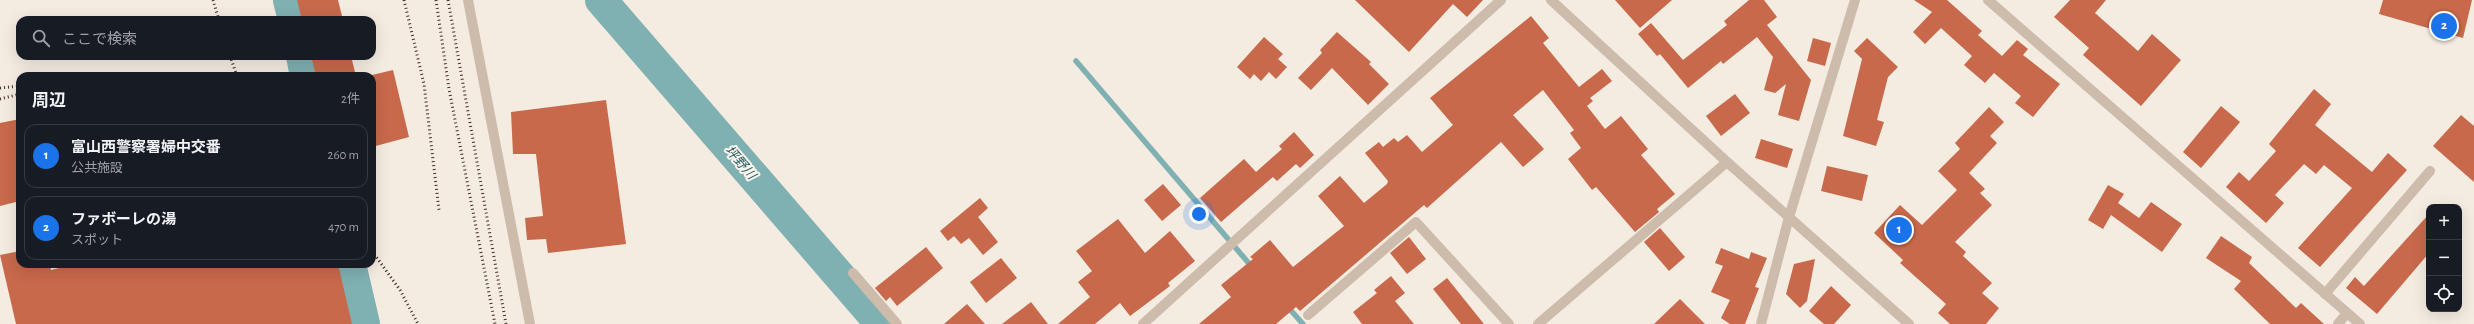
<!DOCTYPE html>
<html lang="ja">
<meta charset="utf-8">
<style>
:root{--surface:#171b24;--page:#242831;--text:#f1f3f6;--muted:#9ea1a6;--line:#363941;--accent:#1a73e8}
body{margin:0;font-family:"Alegreya Sans","Noto Sans JP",sans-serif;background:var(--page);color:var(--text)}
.controls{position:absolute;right:12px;bottom:12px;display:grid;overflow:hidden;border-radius:8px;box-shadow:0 4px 16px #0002}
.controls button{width:36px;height:36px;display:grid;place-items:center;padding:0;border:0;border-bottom:1px solid var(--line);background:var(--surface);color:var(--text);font:20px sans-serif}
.you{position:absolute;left:1199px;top:214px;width:14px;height:14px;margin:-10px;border:3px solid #fff;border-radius:50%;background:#1a73e8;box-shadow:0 0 0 6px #1a73e833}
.badge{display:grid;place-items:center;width:26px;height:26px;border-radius:50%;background:var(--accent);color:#fff;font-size:13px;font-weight:700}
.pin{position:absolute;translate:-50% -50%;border:2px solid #fff;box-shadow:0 1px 4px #0006}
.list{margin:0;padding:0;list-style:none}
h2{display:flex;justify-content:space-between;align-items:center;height:52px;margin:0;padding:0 16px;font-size:17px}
h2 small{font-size:13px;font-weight:400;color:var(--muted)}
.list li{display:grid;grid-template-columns:26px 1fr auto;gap:12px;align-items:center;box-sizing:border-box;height:64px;margin:0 8px 8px;padding:0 8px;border:1px solid var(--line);border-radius:12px}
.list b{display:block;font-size:15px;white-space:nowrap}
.list p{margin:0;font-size:13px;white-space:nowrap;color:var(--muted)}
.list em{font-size:13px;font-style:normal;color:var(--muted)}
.icon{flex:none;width:22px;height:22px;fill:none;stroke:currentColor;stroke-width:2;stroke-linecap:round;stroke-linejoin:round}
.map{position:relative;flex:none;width:2474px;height:324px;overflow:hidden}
.search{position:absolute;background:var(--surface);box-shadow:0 4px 16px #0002;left:16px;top:16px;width:360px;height:44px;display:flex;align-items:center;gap:10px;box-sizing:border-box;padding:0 14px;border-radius:12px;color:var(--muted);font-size:15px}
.panel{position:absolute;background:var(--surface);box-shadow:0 4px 16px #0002;left:16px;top:72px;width:360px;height:196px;border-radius:12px}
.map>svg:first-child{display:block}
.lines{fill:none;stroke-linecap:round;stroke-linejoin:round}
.stream{stroke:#7fb0b2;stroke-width:5.5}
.river{stroke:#7fb0b2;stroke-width:32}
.building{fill:#c8694b}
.minor{stroke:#cdbbac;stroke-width:10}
.rail{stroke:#3b302b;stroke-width:3;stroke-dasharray:1 3;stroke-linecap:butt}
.labels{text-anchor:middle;stroke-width:4;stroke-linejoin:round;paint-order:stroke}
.water-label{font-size:13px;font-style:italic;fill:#1f5a5e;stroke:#fbf5ee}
</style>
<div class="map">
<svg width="2474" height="324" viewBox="0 0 2474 324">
<rect width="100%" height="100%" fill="#f4ebe1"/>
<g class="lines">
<g class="stream">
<path d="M 1076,61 L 1252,267"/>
<path d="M 1287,306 L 1303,324"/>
</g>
<g class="river">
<path d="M 289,0 L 294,20"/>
<path d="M 601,0 L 881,324"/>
<path d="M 302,56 L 306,76"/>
<path d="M 350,264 L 364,324"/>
</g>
</g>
<g class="building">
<path d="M 297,0 L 338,0 L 343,20 L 302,20 Z"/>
<path d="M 1355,0 L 1483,0 L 1467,17 L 1453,4 L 1409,52 Z"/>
<path d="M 1615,0 L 1672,0 L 1640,28 Z"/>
<path d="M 1749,0 L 1764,0 L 1777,17 L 1767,25 L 1811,80 L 1799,121 L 1778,115 L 1786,84 L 1775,93 L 1764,90 L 1773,57 L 1757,37 L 1723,64 L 1721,61 L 1688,88 L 1660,54 L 1657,56 L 1638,34 L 1651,23 L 1683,60 L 1727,25 L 1724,21 Z"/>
<path d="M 1914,0 L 1947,0 L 1982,31 L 1978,35 L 2002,56 L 2017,40 L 2028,49 L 2023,55 L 2060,84 L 2033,117 L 2015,103 L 2021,96 L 1994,73 L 1985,83 L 1964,65 L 1972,56 L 1941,28 L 1925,44 L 1913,32 L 1932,12 Z"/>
<path d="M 2070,0 L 2106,0 L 2095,13 L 2138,51 L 2152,34 L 2181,60 L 2141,106 L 2083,55 L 2089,48 L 2054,17 Z"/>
<path d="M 2383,0 L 2472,0 L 2463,38 L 2379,14 Z"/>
<path d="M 1531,16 L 1549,38 L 1543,43 L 1579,87 L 1602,69 L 1612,81 L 1590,98 L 1593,101 L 1587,106 L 1605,129 L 1621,116 L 1648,149 L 1641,155 L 1675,194 L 1657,209 L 1659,212 L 1635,232 L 1596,187 L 1592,190 L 1568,159 L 1581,148 L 1570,133 L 1574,130 L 1543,90 L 1513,115 L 1544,149 L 1523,167 L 1501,142 L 1427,208 L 1424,205 L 1300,311 L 1296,307 L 1276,324 L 1199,324 L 1231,297 L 1221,285 L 1253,259 L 1250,257 L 1270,240 L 1293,267 L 1344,226 L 1318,196 L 1340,176 L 1364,203 L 1387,184 L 1388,181 L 1365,153 L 1379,142 L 1383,147 L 1394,138 L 1398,142 L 1407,135 L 1422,152 L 1453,125 L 1430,98 Z"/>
<path d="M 1337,32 L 1371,62 L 1369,64 L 1389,84 L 1368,105 L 1332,68 L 1311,90 L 1298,78 L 1322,53 L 1320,50 Z"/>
<path d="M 1264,37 L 1283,54 L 1278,59 L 1287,67 L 1276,79 L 1269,72 L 1261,81 L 1254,74 L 1250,79 L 1237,67 Z"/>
<path d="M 1813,38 L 1831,43 L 1825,66 L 1807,61 Z"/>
<path d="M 1867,38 L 1898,67 L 1888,77 L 1877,120 L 1884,122 L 1876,146 L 1843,136 L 1862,59 L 1854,51 Z"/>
<path d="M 311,56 L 351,56 L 356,76 L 316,76 Z"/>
<path d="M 393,70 L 409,137 L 372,147 L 372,75 Z"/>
<path d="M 2314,89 L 2331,104 L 2315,125 L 2372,172 L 2388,153 L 2407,170 L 2320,267 L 2298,248 L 2352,188 L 2324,165 L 2316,174 L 2304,164 L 2275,195 L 2284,203 L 2266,223 L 2226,187 L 2239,172 L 2249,181 L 2276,151 L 2269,144 Z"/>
<path d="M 1735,94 L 1750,113 L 1721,136 L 1706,116 Z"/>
<path d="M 606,100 L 626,244 L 548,253 L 546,239 L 527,240 L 525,218 L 543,216 L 536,154 L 513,154 L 511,112 Z"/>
<path d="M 2221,106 L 2240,122 L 2201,168 L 2183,152 Z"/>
<path d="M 1989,107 L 2004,122 L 1990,136 L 1997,143 L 1969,173 L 1985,189 L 1980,193 L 1992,205 L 1955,242 L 1966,252 L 1963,256 L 1992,283 L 1982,293 L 1999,308 L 1986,324 L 1950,324 L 1938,313 L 1946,304 L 1900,263 L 1903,260 L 1874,233 L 1900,205 L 1922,225 L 1957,190 L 1938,171 L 1960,149 L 1955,143 Z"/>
<path d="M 2461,115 L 2474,126 L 2474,182 L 2433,146 Z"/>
<path d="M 20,119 L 20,201 L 0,206 L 0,123 Z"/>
<path d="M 1294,132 L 1314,155 L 1300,168 L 1296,164 L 1277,181 L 1273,177 L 1221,222 L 1200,198 L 1244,159 L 1256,172 L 1282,149 L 1279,146 Z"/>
<path d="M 1761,139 L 1793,149 L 1787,168 L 1755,158 Z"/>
<path d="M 1827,166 L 1868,175 L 1862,201 L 1821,191 Z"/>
<path d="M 1163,184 L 1181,205 L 1162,221 L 1144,200 Z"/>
<path d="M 2108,185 L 2124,194 L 2118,203 L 2139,218 L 2151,202 L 2182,224 L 2162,252 L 2111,215 L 2103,229 L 2088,220 Z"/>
<path d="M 980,198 L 988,208 L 978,217 L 998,242 L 983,255 L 969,238 L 961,244 L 954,236 L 948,241 L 940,231 Z"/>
<path d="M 2429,214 L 2429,253 L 2377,314 L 2346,288 L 2355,277 L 2364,286 Z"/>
<path d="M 1118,219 L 1145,253 L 1170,231 L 1195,261 L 1168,283 L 1170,286 L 1130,316 L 1120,303 L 1095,324 L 1058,324 L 1090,297 L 1078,282 L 1092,271 L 1076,251 Z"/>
<path d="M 1660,228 L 1685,257 L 1669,271 L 1644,242 Z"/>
<path d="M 2221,236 L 2252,257 L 2249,263 L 2296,308 L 2301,303 L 2324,324 L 2270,324 L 2234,289 L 2241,281 L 2206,258 Z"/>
<path d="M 1409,237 L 1426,259 L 1407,274 L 1390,253 Z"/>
<path d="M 926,247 L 943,268 L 897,306 L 890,297 L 886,301 L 875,288 Z"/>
<path d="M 1721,248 L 1749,259 L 1751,252 L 1767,258 L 1755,287 L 1759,288 L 1745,324 L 1730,324 L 1721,318 L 1730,300 L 1711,292 L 1723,266 L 1715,263 Z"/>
<path d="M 20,251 L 20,264 L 50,264 L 51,270 L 75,264 L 338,264 L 352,324 L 16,324 L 0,255 Z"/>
<path d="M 1001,258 L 1017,278 L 986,303 L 970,282 Z"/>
<path d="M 1815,259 L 1807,301 L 1800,308 L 1786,294 L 1794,264 Z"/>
<path d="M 1391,276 L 1405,293 L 1395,301 L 1414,324 L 1362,324 L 1353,312 L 1377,293 L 1374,290 Z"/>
<path d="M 1447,278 L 1484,324 L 1461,324 L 1433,289 Z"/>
<path d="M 1831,286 L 1851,305 L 1834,324 L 1824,324 L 1809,311 Z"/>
<path d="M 1680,299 L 1705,324 L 1654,324 Z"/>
<path d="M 1031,302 L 1048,324 L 1002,324 Z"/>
<path d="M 967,304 L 985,324 L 944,324 Z"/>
</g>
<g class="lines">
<g class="minor">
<path d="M 468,0 L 530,324"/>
<path d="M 1551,0 L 1727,162 L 1909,324"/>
<path d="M 1988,0 L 2360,324"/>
<path d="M 853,273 L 897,324"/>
<path d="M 2325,294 L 2430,171"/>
<path d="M 1308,315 L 1416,222 L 1509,324"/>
<path d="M 1143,324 L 1501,0"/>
<path d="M 1538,324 L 1727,162"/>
<path d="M 1761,324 L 1789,217 L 1855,0"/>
<path d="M 2338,324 L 2347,313"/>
</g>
<g class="rail">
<path d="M 213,0 L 219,20"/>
<path d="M 404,0 L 424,84 L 439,210"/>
<path d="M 436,0 L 449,89 L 495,324"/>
<path d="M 448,0 L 506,324"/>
<path d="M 230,56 L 237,76"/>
<path d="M 0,88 L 20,86"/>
<path d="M 0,99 L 20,94"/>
<path d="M 372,251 L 400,290 L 418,324"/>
</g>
</g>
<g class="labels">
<g class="water-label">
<text transform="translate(741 162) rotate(49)" y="5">坪野川</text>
</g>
</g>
</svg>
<div class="controls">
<button>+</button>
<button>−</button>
<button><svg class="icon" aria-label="locate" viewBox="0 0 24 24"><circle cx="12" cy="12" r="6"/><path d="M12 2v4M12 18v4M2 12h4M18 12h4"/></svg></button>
</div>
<div class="you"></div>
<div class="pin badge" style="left:1899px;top:230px">1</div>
<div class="pin badge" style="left:2444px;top:26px">2</div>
<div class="search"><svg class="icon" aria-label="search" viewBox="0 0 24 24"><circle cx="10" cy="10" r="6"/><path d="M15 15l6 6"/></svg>ここで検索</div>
<section class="panel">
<h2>周辺<small>2件</small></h2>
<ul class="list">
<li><span class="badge">1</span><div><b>富山西警察署婦中交番</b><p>公共施設</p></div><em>260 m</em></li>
<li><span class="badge">2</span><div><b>ファボーレの湯</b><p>スポット</p></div><em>470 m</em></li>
</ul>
</section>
</div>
